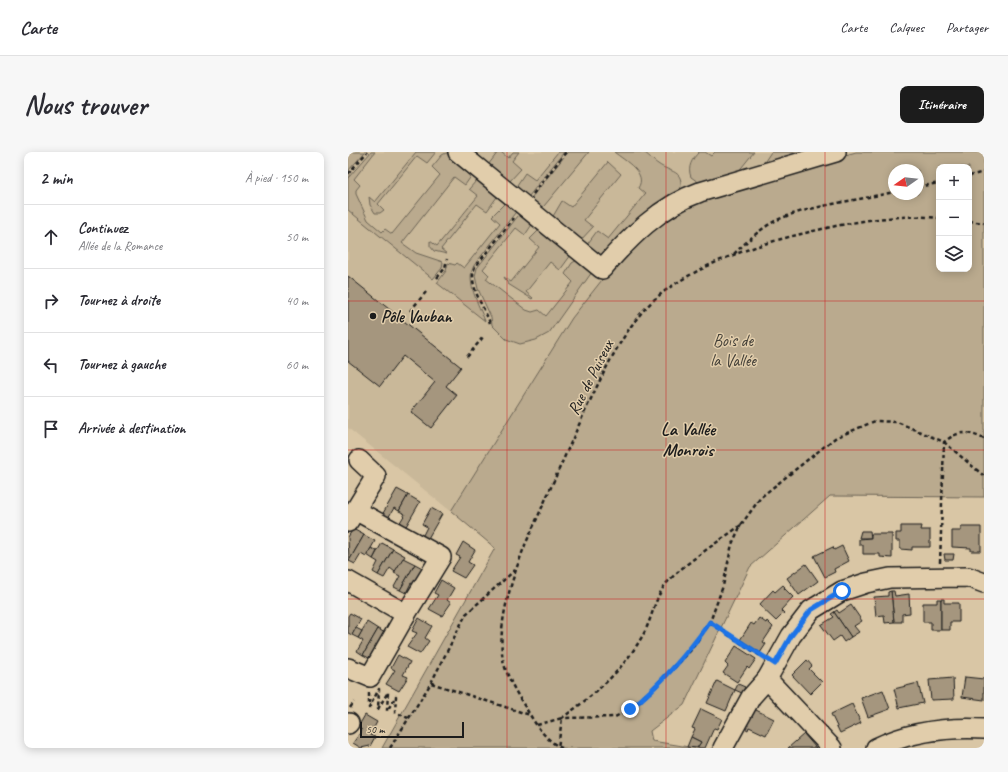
<!DOCTYPE html>
<html lang="fr">
<meta charset="utf-8">
<style>
:root{--surface:#fff;--page:#f7f7f7;--text:#2b2b33;--muted:#7c7c81;--line:#e1e1e2;--accent:#1c1c1c}
body{margin:0;font-family:Caveat,sans-serif;background:var(--page);color:var(--text)}
.controls{position:absolute;right:12px;top:12px;display:grid;overflow:hidden;border-radius:8px;box-shadow:0 2px 10px #0003}
.controls button{width:36px;height:36px;display:grid;place-items:center;padding:0;border:0;border-bottom:1px solid var(--line);background:var(--surface);color:var(--text);font:20px sans-serif}
.compass{position:absolute;left:540px;top:12px;width:36px;height:36px;border-radius:50%;background:var(--surface);box-shadow:0 2px 10px #0003;rotate:256deg}
.scale{position:absolute;left:12px;bottom:10px;width:104px;box-sizing:border-box;padding-left:4px;border:2px solid #1c1c1c;border-top:0;font-size:11px;line-height:14px;white-space:nowrap;color:#1c1c1c;-webkit-text-stroke:3px #e1cdab;paint-order:stroke}
.stop{position:absolute;width:12px;height:12px;margin:-9px;border:3px solid #1a73e8;border-radius:50%;background:#fff}
.stop.end{background:#1a73e8;border-color:#fff;box-shadow:0 1px 4px #0008}
.list{margin:0;padding:0;list-style:none}
h2{display:flex;justify-content:space-between;align-items:center;height:52px;margin:0;padding:0 16px;font-size:17px}
h2 small{font-size:13px;font-weight:400;color:var(--muted)}
.list li{display:grid;grid-template-columns:26px 1fr auto;gap:12px;align-items:center;box-sizing:border-box;height:64px;padding:0 16px;border-top:1px solid var(--line)}
.list b{display:block;font-size:15px;white-space:nowrap}
.list p{margin:0;font-size:13px;white-space:nowrap;color:var(--muted)}
.list em{font-size:13px;font-style:normal;color:var(--muted)}
.icon{flex:none;width:22px;height:22px;fill:none;stroke:currentColor;stroke-width:2;stroke-linecap:round;stroke-linejoin:round}
.map{position:relative;flex:none;width:636px;height:596px;overflow:hidden;border-radius:8px}
header{display:flex;align-items:center;gap:24px;box-sizing:border-box;height:56px;padding:0 20px;background:var(--surface);border-bottom:1px solid var(--line)}
header strong{font-size:19px}
nav{display:flex;gap:22px;margin-inline-start:auto;font-size:14px}
.intro{display:flex;align-items:center;justify-content:space-between;box-sizing:border-box;height:96px;padding:0 24px}
h1{margin:0;font-size:28px}
.button{padding:10px 18px;border-radius:8px;background:var(--accent);color:#fff;font-size:14px;font-weight:700}
main{display:flex;gap:24px;padding:0 24px}
aside{flex:1;background:var(--surface);border-radius:8px;box-shadow:0 2px 10px #0003}
.map>svg:first-child{display:block}
.built{fill:#c9b899}
.green{fill:#baaa8e;stroke:#6b6355;fill-rule:evenodd}
.building{fill:#a5967e;stroke:#1c1c1c}
.lines{fill:none;stroke-linecap:round;stroke-linejoin:round}
.minor-casing{stroke:#1c1c1c;stroke-width:22}
.path{stroke:#1c1c1c;stroke-width:2.5;stroke-dasharray:4 3;stroke-linecap:butt}
.minor{stroke:#e1cdab;stroke-width:19}
.route{stroke:#1a73e8;stroke-width:5}
.grid{fill:none;stroke:#cd2727;stroke-width:1;stroke-opacity:0.55}
.poi-dot{fill:#1c1c1c;stroke:#e1cdab;stroke-width:1.5}
.labels{text-anchor:middle;stroke-width:3;stroke-linejoin:round;paint-order:stroke}
.poi-label{font-size:17px;font-weight:bold;fill:#1c1c1c;stroke:#e1cdab;text-anchor:start}
.park-label{font-size:17px;fill:#444038;stroke:#e1cdab}
.street-label{font-size:17px;fill:#1c1c1c;stroke:#e1cdab}
.neighbourhood-label{font-size:18px;font-weight:bold;fill:#1c1c1c;stroke:#e1cdab}
</style>
<header>
<strong>Carte</strong>
<nav><a>Carte</a><a>Calques</a><a>Partager</a></nav>
</header>
<div class="intro"><h1>Nous trouver</h1><a class="button">Itinéraire</a></div>
<main>
<aside>
<h2>2 min<small>À pied · 150 m</small></h2>
<ul class="list">
<li><svg class="icon" aria-label="ahead" viewBox="0 0 24 24"><path d="M12 20V5M6 11l6-6 6 6"/></svg><div><b>Continuez</b><p>Allée de la Romance</p></div><em>50 m</em></li>
<li><svg class="icon" aria-label="right" viewBox="0 0 24 24"><path d="M7 20v-9h11M14 6l5 5-5 5"/></svg><div><b>Tournez à droite</b></div><em>40 m</em></li>
<li><svg class="icon" aria-label="left" viewBox="0 0 24 24"><path d="M17 20v-9H6M10 6l-5 5 5 5"/></svg><div><b>Tournez à gauche</b></div><em>60 m</em></li>
<li><svg class="icon" aria-label="arrive" viewBox="0 0 24 24"><path d="M6 21V4h12l-3 4 3 4H6"/></svg><div><b>Arrivée à destination</b></div></li>
</ul>
</aside>
<div class="map">
<svg width="636" height="596" viewBox="0 0 636 596">
<rect width="100%" height="100%" fill="#d9c6a5"/>
<filter id="ink" filterUnits="userSpaceOnUse"><feTurbulence type="fractalNoise" baseFrequency=".025" numOctaves="2"/><feDisplacementMap in="SourceGraphic" scale="8" xChannelSelector="R" yChannelSelector="G"/><feConvolveMatrix kernelMatrix="1 2 1 2 8 2 1 2 1" color-interpolation-filters="sRGB"/></filter>
<g filter="url(#ink)">
<path class="built" d="M 0,0 L 534,0 L 105,361 L 0,276 Z"/>
<g class="green">
<path d="M 0,0 L 17,0 L 0,19 Z"/>
<path d="M 23,0 L 27,0 L 6,27 L 12,33 L 8,38 L 8,42 L 20,68 L 34,80 L 37,77 L 44,82 L 92,23 L 84,15 L 94,3 L 98,1 L 103,2 L 124,23 L 117,33 L 106,25 L 54,91 L 68,101 L 95,110 L 94,116 L 85,127 L 0,58 L 0,26 Z"/>
<path d="M 68,0 L 88,0 L 79,11 L 69,4 L 30,52 L 36,58 L 32,61 L 27,61 L 22,53 L 21,45 L 27,50 Z"/>
<path d="M 150,0 L 153,0 L 160,6 L 165,0 L 171,0 L 164,9 L 173,17 L 161,30 L 140,13 Z"/>
<path d="M 210,0 L 216,0 L 177,49 L 167,36 L 177,21 L 187,28 Z"/>
<path d="M 220,0 L 241,0 L 196,54 L 193,57 L 179,51 Z"/>
<path d="M 266,0 C 274,0 288,0 295,0 C 300,2 305,9 310,12 C 322,21 337,17 332,39 L 256,107 L 238,94 L 249,79 L 260,87 L 297,42 L 290,36 C 300,21 277,9 266,0 Z"/>
<path d="M 351,0 L 357,0 L 363,4 L 367,0 L 406,0 L 386,25 L 353,32 L 343,25 C 339,15 344,7 351,0 Z"/>
<path d="M 423,0 L 469,0 L 415,12 Z"/>
<path d="M 508,0 L 636,0 L 636,345 L 482,344 L 402,415 L 336,553 L 302,579 L 304,589 L 347,596 L 34,596 L 147,396 L 103,359 L 224,166 L 261,119 L 325,59 L 367,41 ZM 591,15 L 621,15 L 621,117 L 591,117 ZM 546,18 L 570,18 L 570,42 L 546,42 Z"/>
<path d="M 260,10 L 273,22 L 236,68 L 245,75 L 231,90 L 204,66 L 214,49 L 223,55 Z"/>
<path d="M 131,27 L 151,42 L 139,59 L 129,52 L 93,97 L 99,102 L 86,99 L 82,94 L 82,89 L 89,94 L 130,44 L 121,37 L 128,29 Z"/>
<path d="M 159,49 L 171,56 L 127,112 C 116,128 131,153 137,169 L 89,131 L 98,119 L 100,111 L 107,113 L 109,111 L 116,116 L 152,71 L 144,64 Z"/>
<path d="M 174,59 L 185,71 L 177,83 L 168,76 L 135,117 L 141,123 L 138,127 L 178,158 L 184,160 L 191,158 L 198,164 L 225,130 L 217,122 L 224,111 L 231,107 L 244,120 L 201,181 L 188,188 L 172,192 L 158,187 L 144,173 L 143,165 L 130,137 L 127,124 L 129,116 Z"/>
<path d="M 192,77 L 223,103 L 212,118 L 202,110 L 178,140 L 185,146 L 184,147 L 160,132 L 156,125 L 163,130 L 191,95 L 182,87 Z"/>
</g>
<g class="building">
<path d="M 0,124 L 113,215 L 98,234 L 109,243 L 83,276 L 63,260 L 87,230 L 55,204 L 32,234 L 0,209 Z"/>
<path d="M 49,337 L 60,343 L 51,359 L 46,356 L 40,366 L 34,363 Z"/>
<path d="M 60,343 L 72,350 L 57,376 L 51,372 L 57,362 L 51,359 Z"/>
<path d="M 83,356 L 94,362 L 79,388 L 74,385 L 79,375 L 74,372 Z"/>
<path d="M 553,374 L 574,374 L 573,378 L 582,378 L 582,395 L 564,395 L 564,398 L 552,397 L 552,389 L 548,389 L 548,381 L 553,381 Z"/>
<path d="M 613,375 L 633,375 L 633,399 L 623,399 L 623,396 L 604,395 L 604,379 L 613,379 Z"/>
<path d="M 5,377 L 16,383 L 1,409 L 0,385 Z"/>
<path d="M 513,379 L 522,379 L 523,386 L 511,386 Z"/>
<path d="M 523,382 L 544,382 L 544,406 L 532,405 L 532,402 L 515,402 L 515,393 L 511,393 L 511,387 L 523,386 Z"/>
<path d="M 16,383 L 27,389 L 18,405 L 13,402 L 7,412 L 1,409 Z"/>
<path d="M 115,390 L 127,398 L 120,410 L 125,413 L 116,426 L 103,419 L 112,405 L 108,403 Z"/>
<path d="M 34,391 L 45,397 L 30,423 L 25,420 L 30,410 L 25,407 Z"/>
<path d="M 494,394 L 501,409 L 486,417 L 487,420 L 477,425 L 466,404 L 485,395 L 486,398 Z"/>
<path d="M 23,396 L 29,399 L 25,407 L 19,403 Z"/>
<path d="M 45,397 L 57,404 L 47,420 L 42,416 L 36,426 L 30,423 Z"/>
<path d="M 596,402 L 606,402 L 605,408 L 597,408 Z"/>
<path d="M 55,406 L 67,412 L 52,438 L 46,435 L 52,424 L 46,421 Z"/>
<path d="M 67,412 L 78,418 L 69,434 L 63,431 L 58,441 L 52,438 Z"/>
<path d="M 458,412 L 470,429 L 451,443 L 439,426 Z"/>
<path d="M 93,428 L 106,436 L 99,448 L 103,451 L 94,464 L 81,457 L 90,443 L 86,441 Z"/>
<path d="M 435,433 L 437,435 L 436,436 L 445,445 L 433,458 L 436,461 L 428,469 L 411,453 L 425,438 L 427,440 Z"/>
<path d="M 543,439 L 546,439 L 547,444 L 561,442 L 562,461 L 554,462 L 554,470 L 546,470 Z"/>
<path d="M 543,439 L 546,470 L 537,471 L 536,463 L 528,464 L 526,445 L 540,444 L 540,440 Z"/>
<path d="M 589,447 L 593,447 L 593,478 L 583,478 L 583,470 L 575,470 L 575,451 L 589,451 Z"/>
<path d="M 593,447 L 596,447 L 596,451 L 611,451 L 611,470 L 602,470 L 602,478 L 593,478 Z"/>
<path d="M 503,453 L 514,469 L 506,474 L 511,480 L 503,485 L 486,460 L 489,458 L 491,461 Z"/>
<path d="M 486,460 L 503,485 L 496,490 L 492,484 L 485,489 L 473,473 L 486,465 L 483,462 Z"/>
<path d="M 2,461 L 13,467 L 4,483 L 0,481 L 0,464 Z"/>
<path d="M 71,466 L 84,474 L 77,486 L 81,489 L 72,502 L 59,495 L 69,481 L 64,479 Z"/>
<path d="M 411,466 L 418,471 L 419,469 L 425,475 L 415,490 L 418,492 L 412,501 L 392,488 L 403,471 L 406,473 Z"/>
<path d="M 19,470 L 30,477 L 15,503 L 9,499 L 15,489 L 10,486 Z"/>
<path d="M 8,476 L 14,479 L 10,486 L 4,483 Z"/>
<path d="M 30,477 L 41,483 L 32,499 L 27,496 L 21,506 L 15,503 Z"/>
<path d="M 388,494 L 408,507 L 401,517 L 399,515 L 389,530 L 375,521 L 380,514 L 377,511 Z"/>
<path d="M 50,503 L 62,510 L 55,523 L 60,525 L 51,539 L 38,532 L 47,518 L 43,516 Z"/>
<path d="M 459,508 L 464,514 L 461,517 L 474,530 L 462,542 L 444,523 Z"/>
<path d="M 617,525 L 636,527 L 636,548 L 614,545 Z"/>
<path d="M 605,526 L 606,547 L 583,548 L 581,528 Z"/>
<path d="M 369,529 L 387,538 L 378,559 L 359,551 Z"/>
<path d="M 570,531 L 575,551 L 551,556 L 546,537 Z"/>
<path d="M 390,532 L 397,535 L 394,541 L 387,538 Z"/>
<path d="M 535,538 L 542,557 L 520,565 L 513,546 Z"/>
<path d="M 504,552 L 513,571 L 492,581 L 483,562 Z"/>
<path d="M 402,555 L 426,567 L 418,583 L 401,575 L 400,578 L 393,574 Z"/>
<path d="M 353,557 L 374,567 L 369,577 L 366,576 L 357,596 L 349,596 L 353,590 L 343,585 L 347,577 L 344,576 Z"/>
<path d="M 17,563 L 29,570 L 22,583 L 27,585 L 22,594 L 13,596 L 5,591 L 14,578 L 10,575 Z"/>
<path d="M 456,582 L 468,596 L 440,596 Z"/>
<path d="M 343,585 L 353,590 L 349,596 L 339,595 Z"/>
</g>
<g class="lines">
<g class="minor-casing">
<g id="minor">
<path d="M 110,0 L 254,117 C 281,86 312,54 352,40 L 488,0"/>
<path d="M 7,358 L 93,405 L 58,462"/>
<path d="M 0,370 L 28,324 L 11,308"/>
<path d="M 0,429 L 58,462 L 22,525 L 0,516"/>
<path d="M 0,572 L 1,571"/>
<path d="M 375,596 L 403,545 L 419,527"/>
<path d="M 484,596 L 419,527 L 443,484 L 463,458 L 494,439 L 518,431 L 542,426 L 620,425 L 636,431"/>
<path d="M 528,596 C 561,580 599,575 636,577"/>
</g>
</g>
<g class="path">
<path d="M 0,22 L 19,0"/>
<path d="M 621,24 L 636,20"/>
<path d="M 570,35 L 591,31"/>
<path d="M 185,42 L 218,0"/>
<path d="M 621,69 L 636,71"/>
<path d="M 386,102 C 398,90 413,76 429,68 C 460,54 511,48 546,40"/>
<path d="M 89,126 L 97,116 L 99,107"/>
<path d="M 62,159 L 78,140"/>
<path d="M 142,171 C 136,155 119,132 127,115 L 166,66"/>
<path d="M 119,205 L 135,185"/>
<path d="M 393,373 C 372,389 333,413 317,433 C 306,448 304,467 295,483 C 274,520 247,542 214,566 L 267,565 L 282,557 L 303,539 L 342,499 L 362,470 L 375,434 L 384,392 L 393,373 L 413,345 L 487,286 L 527,269 L 549,270 L 596,290 L 636,324"/>
<path d="M 592,411 L 596,290 C 611,278 619,279 636,287"/>
<path d="M 362,470 L 413,504"/>
<path d="M 83,531 L 118,462 L 167,418"/>
<path d="M 21,541 L 21,556 L 31,537 L 30,557 L 40,540 L 39,559 L 48,544 L 47,560 L 60,566"/>
<path d="M 2,556 L 6,550"/>
<path d="M 189,573 L 214,566 L 210,596"/>
<path d="M 42,596 L 83,531 L 182,563"/>
<path d="M 214,596 C 198,589 188,573 179,558 C 170,544 161,529 156,512 C 147,476 164,427 177,393 C 198,347 218,301 239,255 C 255,222 271,187 295,159 C 328,120 405,93 453,82 C 498,71 545,61 591,66"/>
</g>
<use href="#minor" class="minor"/>
</g>
</g>
<g class="lines" filter="url(#ink)">
<path class="route" d="M 282,557 C 314,531 338,504 362,470 L 427,512 L 443,484 L 463,458 L 494,439"/>
</g>
<path class="grid" d="M 159,0 L 159,596M 318,0 L 318,596M 477,0 L 477,596M 0,149 L 636,149M 0,298 L 636,298M 0,447 L 636,447"/>
<circle class="poi-dot" cx="25" cy="164" r="4"/>
<g class="labels">
<g class="poi-label">
<text x="33" y="170">Pôle Vauban</text>
</g>
<g class="park-label">
<text x="385" y="194">Bois de<tspan x="385" dy="20">la Vallée</tspan></text>
</g>
<g class="street-label">
<text transform="translate(242 225) rotate(-63)" y="6">Rue de Puiseux</text>
</g>
<g class="neighbourhood-label">
<text x="340" y="283">La Vallée<tspan x="340" dy="21">Monrois</tspan></text>
</g>
</g>
</svg>
<div class="controls">
<button>+</button>
<button>−</button>
<button><svg class="icon" aria-label="layers" viewBox="0 0 24 24"><path d="M12 4l9 5-9 5-9-5zM3 14l9 5 9-5"/></svg></button>
</div>
<svg class="compass" viewBox="-18 -18 36 36"><path d="M0-13l5 13h-10z" fill="#e53935"/><path d="M0 13l5-13h-10z" fill="#7c7c81"/></svg>
<div class="scale">50 m</div>
<div class="stop" style="left:494px;top:439px"></div>
<div class="stop end" style="left:282px;top:557px"></div>
</div>
</main>
